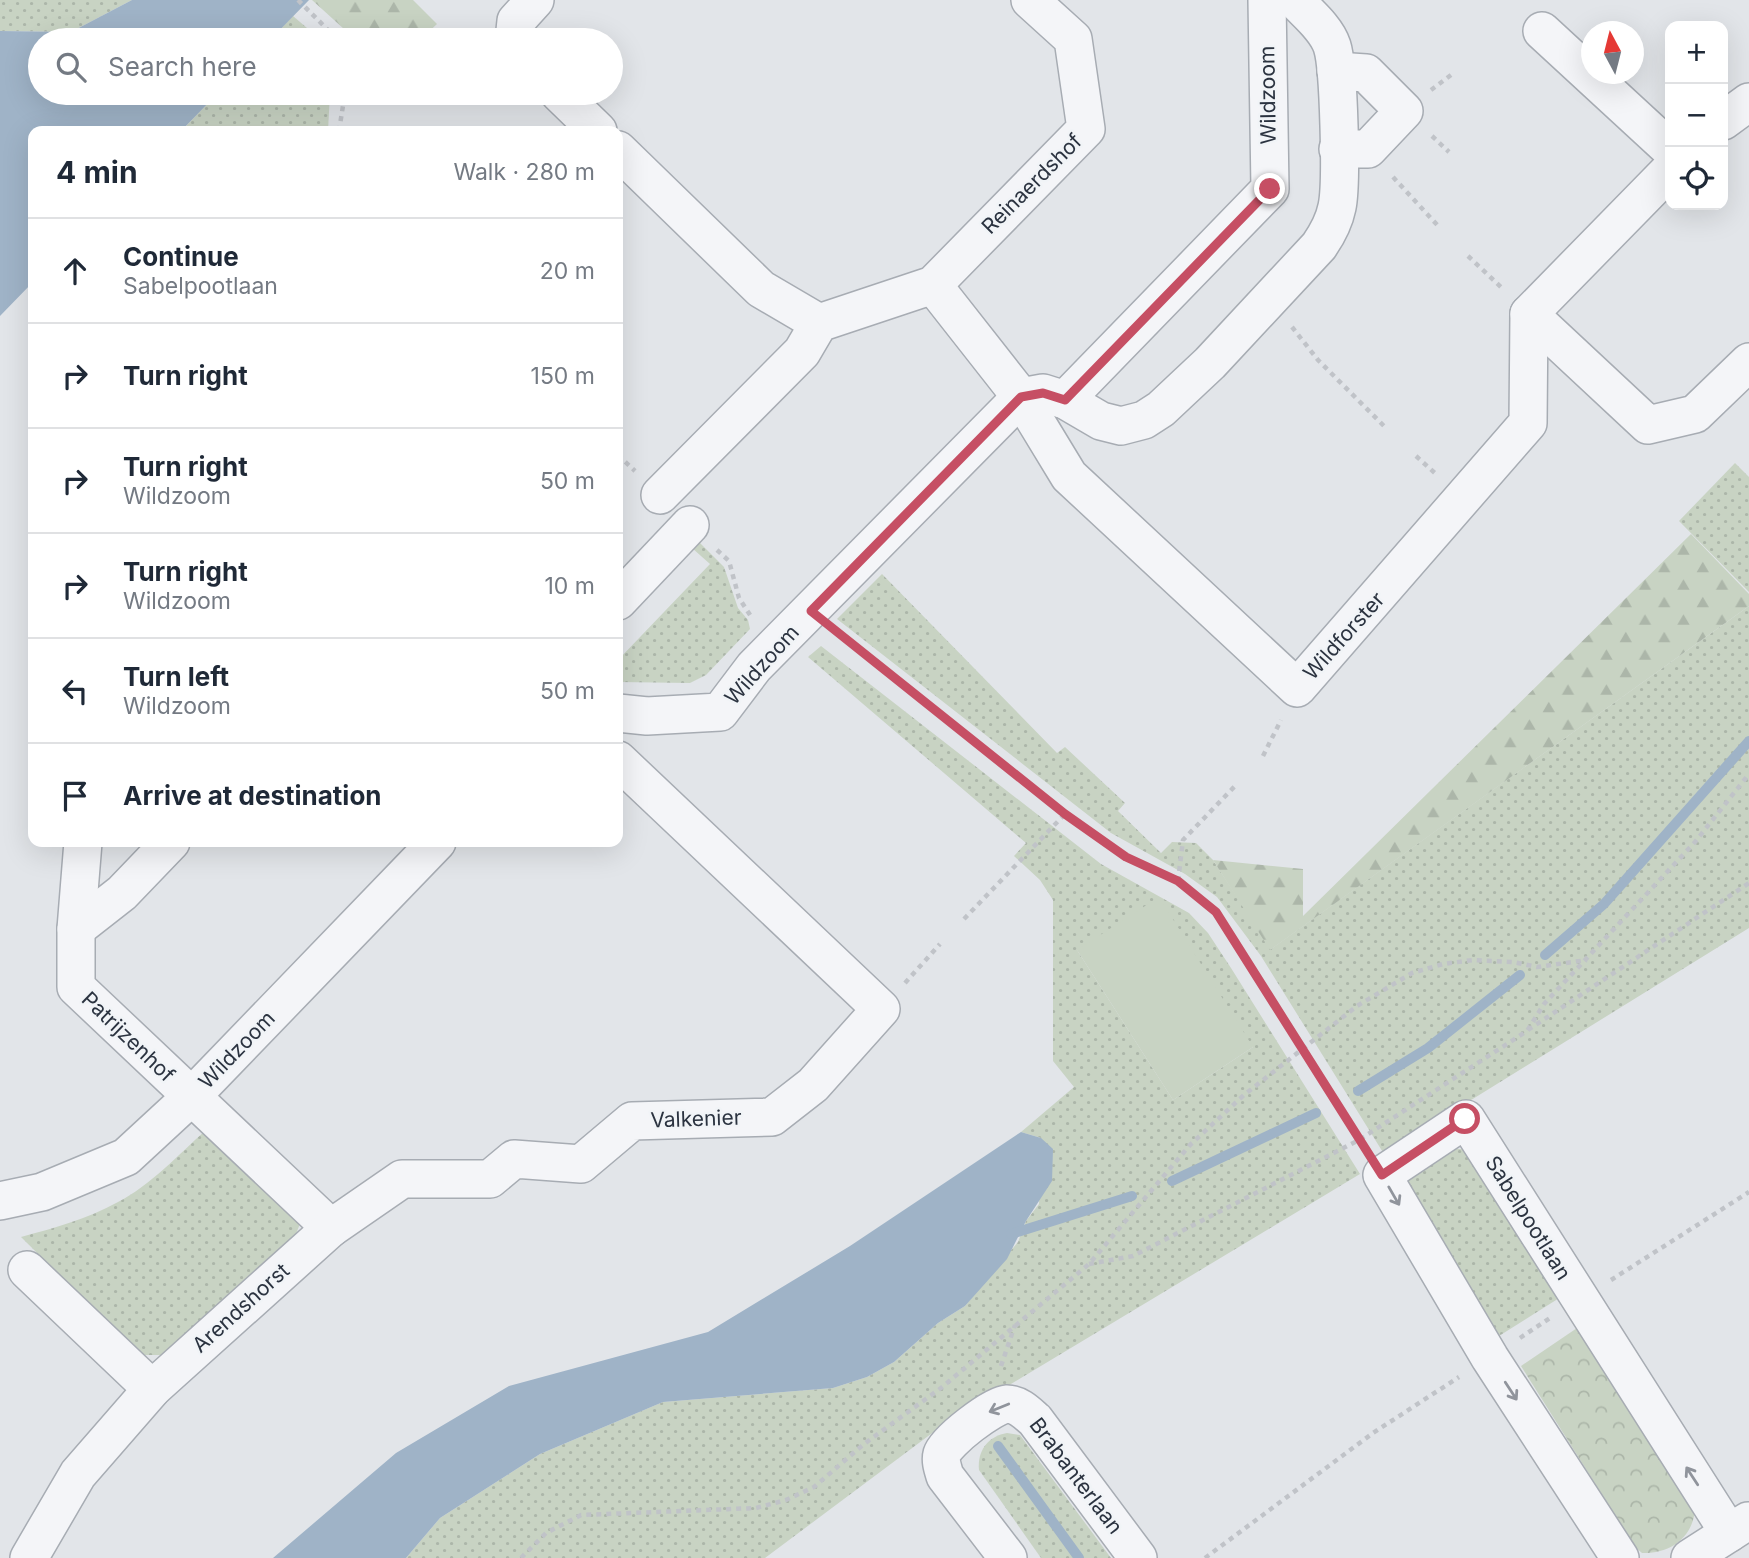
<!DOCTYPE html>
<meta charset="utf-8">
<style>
:root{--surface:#fff;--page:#f6f6f7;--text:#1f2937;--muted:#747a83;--line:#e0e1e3}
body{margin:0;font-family:Inter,sans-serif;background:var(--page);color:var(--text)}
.controls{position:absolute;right:21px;top:21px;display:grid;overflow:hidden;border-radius:14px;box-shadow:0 7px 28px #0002}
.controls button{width:63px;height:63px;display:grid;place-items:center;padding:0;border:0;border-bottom:2px solid var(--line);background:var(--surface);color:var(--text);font:35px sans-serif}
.compass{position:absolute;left:1581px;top:21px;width:63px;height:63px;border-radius:50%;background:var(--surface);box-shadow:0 7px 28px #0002;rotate:353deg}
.stop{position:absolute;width:21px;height:21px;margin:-16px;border:5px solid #c64f64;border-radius:50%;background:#fff}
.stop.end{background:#c64f64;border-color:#fff;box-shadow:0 2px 7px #0008}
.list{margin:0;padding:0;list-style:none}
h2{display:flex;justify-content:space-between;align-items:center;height:91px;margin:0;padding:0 28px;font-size:30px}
h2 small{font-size:23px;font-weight:400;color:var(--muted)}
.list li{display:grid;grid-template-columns:46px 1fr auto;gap:21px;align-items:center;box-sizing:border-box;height:105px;padding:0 28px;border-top:2px solid var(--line)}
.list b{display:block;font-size:26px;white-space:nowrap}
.list p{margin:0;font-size:23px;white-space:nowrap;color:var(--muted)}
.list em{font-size:23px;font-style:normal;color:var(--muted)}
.icon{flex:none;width:38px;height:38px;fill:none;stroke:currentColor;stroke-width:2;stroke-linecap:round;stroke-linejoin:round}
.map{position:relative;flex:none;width:1749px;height:1558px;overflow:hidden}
.search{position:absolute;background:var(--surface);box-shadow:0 7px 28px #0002;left:28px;top:28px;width:595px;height:77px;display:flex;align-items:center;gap:18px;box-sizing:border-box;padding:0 24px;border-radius:38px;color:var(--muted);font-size:26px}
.panel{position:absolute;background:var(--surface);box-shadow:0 7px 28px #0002;left:28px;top:126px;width:595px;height:721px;border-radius:14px}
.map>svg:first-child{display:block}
.grass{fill:url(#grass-dots);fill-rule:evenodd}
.forest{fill:url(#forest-firs)}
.park{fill:url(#park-crowns)}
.pitch{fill:#c8d3c3}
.water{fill:#9fb3c7}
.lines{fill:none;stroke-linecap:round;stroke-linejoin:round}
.stream{stroke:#9fb3c7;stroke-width:10}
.minor-casing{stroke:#a7acb3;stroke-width:40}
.path{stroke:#c0c3c8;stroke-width:4.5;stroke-dasharray:5 5;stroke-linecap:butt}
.minor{stroke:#f4f5f8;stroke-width:37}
.oneway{stroke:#90949c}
.route{stroke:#c64f64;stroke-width:9}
.labels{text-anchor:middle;stroke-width:5;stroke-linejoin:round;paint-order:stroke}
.street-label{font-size:21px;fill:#2b3340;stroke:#f1f4f7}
</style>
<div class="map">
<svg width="1749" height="1558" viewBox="0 0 1749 1558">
<defs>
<pattern id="grass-dots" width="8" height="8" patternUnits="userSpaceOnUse" patternTransform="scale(1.75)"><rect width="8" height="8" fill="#c8d3c3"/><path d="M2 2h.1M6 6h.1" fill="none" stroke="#acb6a9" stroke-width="1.8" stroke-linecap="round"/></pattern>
<pattern id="forest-firs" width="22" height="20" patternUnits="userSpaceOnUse" patternTransform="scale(1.75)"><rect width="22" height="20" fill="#c8d3c3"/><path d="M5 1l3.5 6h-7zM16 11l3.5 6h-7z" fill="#acb6a9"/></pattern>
<pattern id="park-crowns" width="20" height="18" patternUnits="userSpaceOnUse" patternTransform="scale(1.75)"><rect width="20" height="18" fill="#c8d3c3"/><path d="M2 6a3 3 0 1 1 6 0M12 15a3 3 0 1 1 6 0" fill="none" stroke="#acb6a9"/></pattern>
</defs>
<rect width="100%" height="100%" fill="#e2e5e9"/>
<g class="grass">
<path d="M 0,0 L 132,0 L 71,32 L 0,31 Z"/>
<path d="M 293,16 L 321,40 L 270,40 Z"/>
<path d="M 218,93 L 330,93 L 328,131 L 190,131 L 185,127 Z"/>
<path d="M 1735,463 L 1749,477 L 1749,592 L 1679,521 Z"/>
<path d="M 698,541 L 724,567 L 738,608 L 748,620 L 750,629 L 706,675 L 690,683 L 618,682 L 618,660 L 710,564 L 692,548 Z"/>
<path d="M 882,574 L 1057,753 L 1065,747 L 1125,803 L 1118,811 L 1161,853 L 1172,842 L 1196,843 L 1213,860 L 1271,949 L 1749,606 L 1749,928 L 1384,1154 L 1261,956 L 1217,897 L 1185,874 L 1111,833 L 837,619 Z"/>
<path d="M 821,646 L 1101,864 L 1189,913 L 1208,933 L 1231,968 L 1360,1174 L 943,1425 L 765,1558 L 406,1558 L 440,1518 L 540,1454 L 663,1402 L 833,1388 L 867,1377 L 894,1362 L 938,1323 L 965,1306 L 1018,1242 L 1026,1221 L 1039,1204 L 1041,1138 L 1021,1132 L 1074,1087 L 1053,1061 L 1053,900 L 1040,880 L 1014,856 L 1026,843 L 808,657 ZM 1077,950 L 1253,1047 L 1173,1100 Z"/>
<path d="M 206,1130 L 301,1221 L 296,1234 L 177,1355 L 140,1355 L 21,1237 C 54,1228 87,1219 118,1202 C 151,1185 178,1155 206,1130 Z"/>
<path d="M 1446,1148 L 1474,1150 L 1564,1295 L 1499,1336 L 1406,1193 L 1408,1176 Z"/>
<path d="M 1007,1433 L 1020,1435 L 1111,1558 L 1041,1558 L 979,1470 C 977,1451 988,1436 1007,1433 Z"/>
</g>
<g class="forest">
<path d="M 312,0 L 413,0 L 437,24 L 420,40 L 350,40 L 344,29 Z"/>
<path d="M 1691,534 L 1749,594 L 1749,606 L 1270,950 L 1213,860 L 1303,869 L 1303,916 Z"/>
</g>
<path class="park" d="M 1580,1326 L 1695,1504 C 1696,1535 1672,1554 1642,1553 L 1635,1547 L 1521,1366 Z"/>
<path class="pitch" d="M 1159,897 L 1253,1047 L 1173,1100 L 1077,950 Z"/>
<g class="water">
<path d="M 132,0 L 309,0 L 270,40 L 40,40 L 40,93 L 218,93 L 181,131 L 33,131 L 33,282 L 0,316 L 0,31 L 71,32 Z"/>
<path d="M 1021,1132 L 1041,1138 L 1053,1149 L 1052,1181 L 1026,1221 L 1007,1259 L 965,1306 L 938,1323 L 894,1362 L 867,1377 L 833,1388 L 663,1402 L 540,1454 L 440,1518 L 406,1558 L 273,1558 L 396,1453 L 509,1386 L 708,1332 L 850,1246 Z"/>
</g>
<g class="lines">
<g class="stream">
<path d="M 1545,955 L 1604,904 L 1749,741"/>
<path d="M 1358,1091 L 1428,1048 L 1520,975"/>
<path d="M 1172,1181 L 1316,1113"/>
<path d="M 1011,1234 L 1132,1196"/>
<path d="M 998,1446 L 1079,1558"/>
</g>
<g class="minor-casing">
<g id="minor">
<path d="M 1542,31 L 1670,149"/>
<path d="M 514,40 L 516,21 L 535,0"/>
<path d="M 1336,71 L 1366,73 L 1404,111 L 1368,149 L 1338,149"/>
<path d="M 559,93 L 598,131"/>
<path d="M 1723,121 L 1749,102"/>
<path d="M 618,150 L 761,289 L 819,323"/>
<path d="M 933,285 L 1021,397 L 1069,476 L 1297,688 L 1528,423 L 1529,314 L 1670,170"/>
<path d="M 1529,314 L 1648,425 L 1695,414 L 1749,362"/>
<path d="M 1065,400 L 1270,189 L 1267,0"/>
<path d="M 660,495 L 802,352 L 819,323 L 933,285 L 1086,129 L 1073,39 L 1030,0"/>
<path d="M 618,601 L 690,525"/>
<path d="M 618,713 L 647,716 L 720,712 L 754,667 L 1021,397 L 1043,393 L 1065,400 L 1101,421 L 1121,426 L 1144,420 L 1161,409 L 1210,363 L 1319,246 C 1328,233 1334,222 1337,207 C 1342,184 1339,67 1332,46 C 1326,28 1307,13 1295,0"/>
<path d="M 83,842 L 76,929 L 76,987 L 331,1228 L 402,1179 L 490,1179 L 514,1159 L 581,1164 L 632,1121 L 772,1117 L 813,1085 L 881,1009 L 618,760"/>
<path d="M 76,929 L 122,893 L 171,842"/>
<path d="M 0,1201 L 42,1192 L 126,1157 L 191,1097 L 437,842"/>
<path d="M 27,1270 L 152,1389"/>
<path d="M 29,1558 L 78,1474 L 152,1389 L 331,1228"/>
<path d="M 1008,1558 L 945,1476 C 943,1469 940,1461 942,1454 C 946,1441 993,1405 1007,1404 C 1018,1404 1027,1413 1035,1420 L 1138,1558"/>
<path d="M 1620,1558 L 1490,1358 L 1382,1175 L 1466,1119 L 1729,1533"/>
<path d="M 1690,1558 L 1748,1521"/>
</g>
</g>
<g class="path">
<path d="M 298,0 L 338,40"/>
<path d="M 1431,90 L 1451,75"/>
<path d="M 339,131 L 345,93"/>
<path d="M 1432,136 L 1449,152"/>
<path d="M 1393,177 L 1440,228"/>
<path d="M 1468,256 L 1503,289"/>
<path d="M 1292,327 L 1318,360 L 1387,429"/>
<path d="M 618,455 L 635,471"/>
<path d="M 1416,456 L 1437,475"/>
<path d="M 717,550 L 729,561 L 739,598 L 752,618"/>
<path d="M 838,632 L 1065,814 L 1126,857 L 1178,881 L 1216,912 L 1303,1046 L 1362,1145"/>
<path d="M 1263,756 L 1281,720"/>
<path d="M 1178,881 L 1183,840 L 1236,785"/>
<path d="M 964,919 L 1065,814"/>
<path d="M 905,983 L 940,944"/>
<path d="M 1528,1030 L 1749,883"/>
<path d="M 1089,1264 L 1133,1256 L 1359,1140 L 1527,1031 L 1544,1004 L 1695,842 L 1749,774"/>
<path d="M 1611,1280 L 1749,1192"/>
<path d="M 1520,1338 L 1550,1318"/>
<path d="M 1001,1366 L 1015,1325"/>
<path d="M 521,1558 L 546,1533 L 581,1515 L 756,1508 L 786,1500 L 814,1487 L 864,1444 L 941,1388 L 1089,1264 L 1190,1145 L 1244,1095 L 1357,1006 L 1412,973 L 1443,964 L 1473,960 L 1513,962 L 1537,967 L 1587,960"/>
<path d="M 1205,1558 L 1373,1433 L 1459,1377"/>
</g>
<use href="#minor" class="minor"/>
</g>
<defs><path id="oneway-shaft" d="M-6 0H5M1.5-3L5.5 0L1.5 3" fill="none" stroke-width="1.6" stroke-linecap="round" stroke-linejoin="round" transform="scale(1.75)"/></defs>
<g class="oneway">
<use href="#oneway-shaft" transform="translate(1394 1196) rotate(60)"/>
<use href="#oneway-shaft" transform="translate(1511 1391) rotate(57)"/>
<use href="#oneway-shaft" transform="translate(999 1408) rotate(158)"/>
<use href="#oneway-shaft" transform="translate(1692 1476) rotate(-123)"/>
</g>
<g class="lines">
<path class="route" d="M 1270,189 L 1065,400 L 1043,393 L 1021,397 L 811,611 L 1065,814 L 1126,857 L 1178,881 L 1216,912 L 1382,1175 L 1465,1119"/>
</g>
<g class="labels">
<g class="street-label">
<text transform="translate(1268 95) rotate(-91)" y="7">Wildzoom</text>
<text transform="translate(1032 184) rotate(-45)" y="7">Reinaerdshof</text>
<text transform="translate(1344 636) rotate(-48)" y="7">Wildforster</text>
<text transform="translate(762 665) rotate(-48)" y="7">Wildzoom</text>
<text transform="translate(128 1037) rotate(44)" y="7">Patrijzenhof</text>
<text transform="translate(237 1050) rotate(-46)" y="7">Wildzoom</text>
<text transform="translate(696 1119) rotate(-2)" y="7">Valkenier</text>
<text transform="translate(1528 1218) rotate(58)" y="7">Sabelpootlaan</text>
<text transform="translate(241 1308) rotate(-42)" y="7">Arendshorst</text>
<text transform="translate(1076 1476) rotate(53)" y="7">Brabanterlaan</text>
</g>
</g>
</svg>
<div class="controls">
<button>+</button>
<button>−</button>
<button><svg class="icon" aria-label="locate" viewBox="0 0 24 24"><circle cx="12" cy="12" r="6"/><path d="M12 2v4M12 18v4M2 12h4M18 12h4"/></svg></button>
</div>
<svg class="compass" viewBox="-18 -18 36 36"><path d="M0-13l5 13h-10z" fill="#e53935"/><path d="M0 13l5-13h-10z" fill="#747a83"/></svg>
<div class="stop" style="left:1465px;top:1119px"></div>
<div class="stop end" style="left:1270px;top:189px"></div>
<div class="search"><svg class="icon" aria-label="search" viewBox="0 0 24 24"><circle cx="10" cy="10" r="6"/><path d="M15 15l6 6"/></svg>Search here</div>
<section class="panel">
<h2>4 min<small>Walk · 280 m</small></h2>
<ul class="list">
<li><svg class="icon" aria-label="ahead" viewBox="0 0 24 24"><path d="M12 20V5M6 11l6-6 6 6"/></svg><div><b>Continue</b><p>Sabelpootlaan</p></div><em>20 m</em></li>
<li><svg class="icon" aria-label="right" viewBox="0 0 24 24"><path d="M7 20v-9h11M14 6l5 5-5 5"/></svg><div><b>Turn right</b></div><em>150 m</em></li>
<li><svg class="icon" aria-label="right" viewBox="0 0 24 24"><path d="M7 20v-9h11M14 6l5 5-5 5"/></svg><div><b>Turn right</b><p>Wildzoom</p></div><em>50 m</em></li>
<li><svg class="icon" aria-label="right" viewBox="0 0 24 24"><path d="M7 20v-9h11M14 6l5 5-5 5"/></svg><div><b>Turn right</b><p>Wildzoom</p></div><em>10 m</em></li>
<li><svg class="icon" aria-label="left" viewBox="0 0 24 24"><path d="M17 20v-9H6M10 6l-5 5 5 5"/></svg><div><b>Turn left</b><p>Wildzoom</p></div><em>50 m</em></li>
<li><svg class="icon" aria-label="arrive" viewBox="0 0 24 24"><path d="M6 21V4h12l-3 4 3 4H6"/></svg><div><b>Arrive at destination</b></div></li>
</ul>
</section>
</div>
